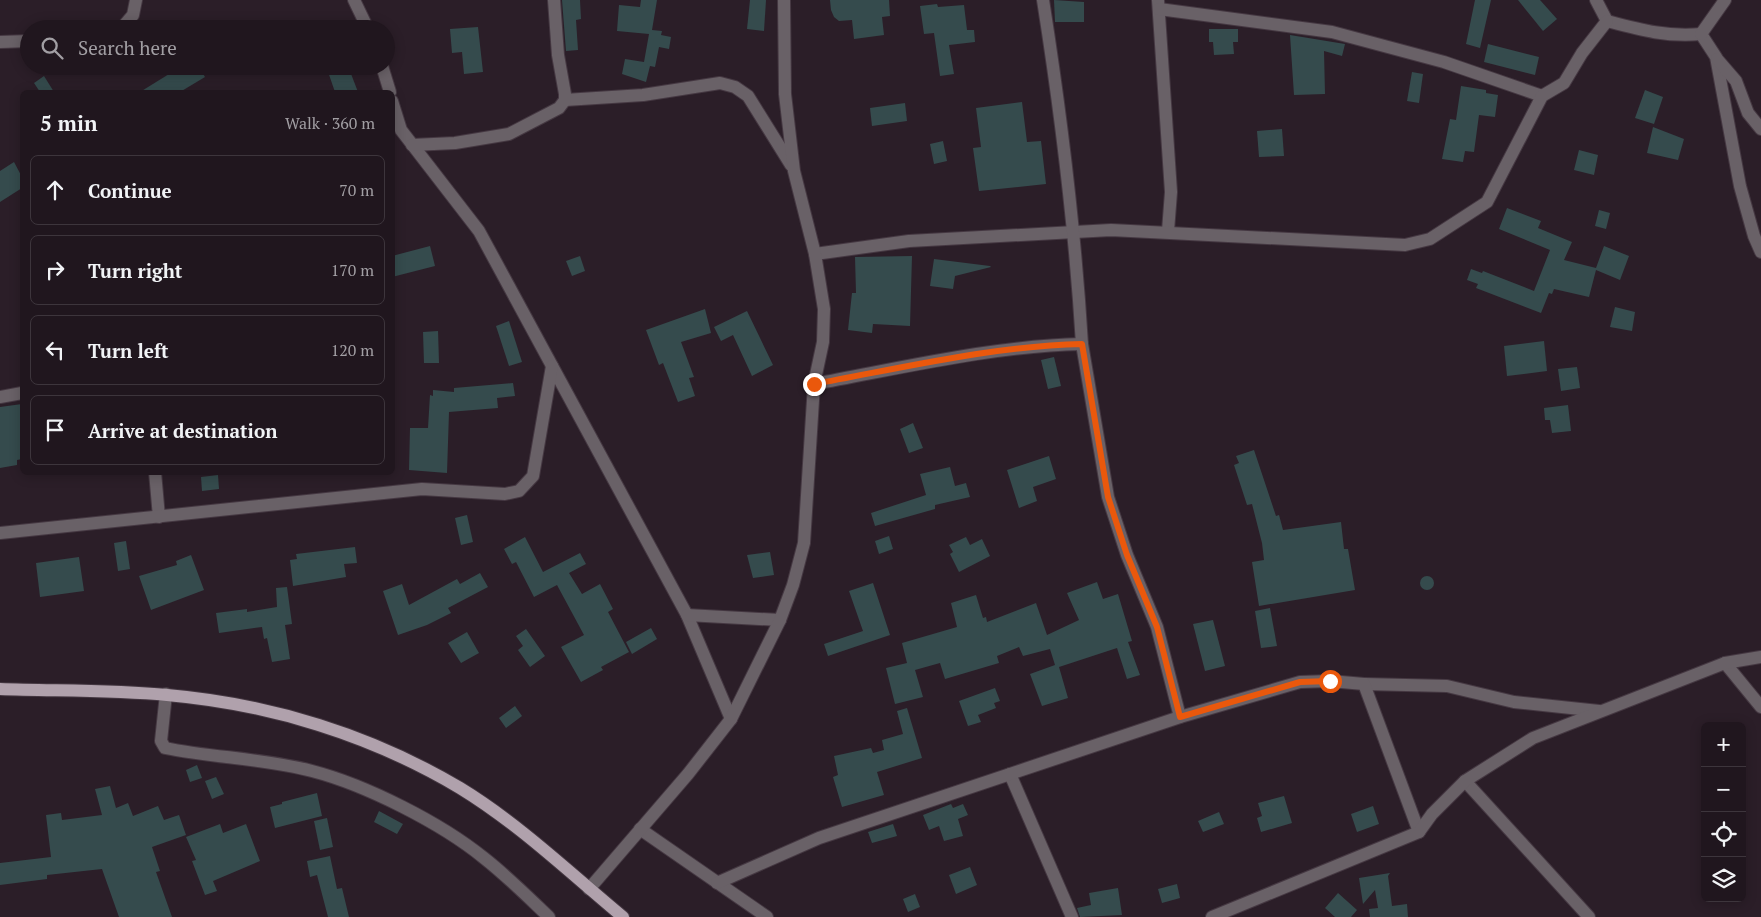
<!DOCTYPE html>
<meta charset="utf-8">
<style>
:root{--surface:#20161e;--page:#2d232b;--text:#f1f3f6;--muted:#a29fa4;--line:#3d353c}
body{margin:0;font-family:"PT Serif",serif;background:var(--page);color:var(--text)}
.controls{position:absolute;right:15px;bottom:15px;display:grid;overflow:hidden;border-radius:8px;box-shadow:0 2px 12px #0003}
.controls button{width:45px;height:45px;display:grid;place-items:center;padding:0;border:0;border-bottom:1px solid var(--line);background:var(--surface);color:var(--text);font:25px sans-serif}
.stop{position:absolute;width:15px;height:15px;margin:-11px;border:4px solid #ea580c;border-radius:50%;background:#fff}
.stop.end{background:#ea580c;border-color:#fff;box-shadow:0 1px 5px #0008}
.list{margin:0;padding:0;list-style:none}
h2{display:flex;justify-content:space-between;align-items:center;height:65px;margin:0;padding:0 20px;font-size:21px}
h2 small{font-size:16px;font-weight:400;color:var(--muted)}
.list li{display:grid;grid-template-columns:32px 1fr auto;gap:15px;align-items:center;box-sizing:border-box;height:70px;margin:0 10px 10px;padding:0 10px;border:1px solid var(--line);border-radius:8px}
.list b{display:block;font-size:19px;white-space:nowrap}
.list em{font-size:16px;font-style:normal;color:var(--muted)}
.icon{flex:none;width:28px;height:28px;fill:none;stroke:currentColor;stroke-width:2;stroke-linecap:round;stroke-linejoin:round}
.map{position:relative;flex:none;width:1761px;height:917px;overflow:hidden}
.search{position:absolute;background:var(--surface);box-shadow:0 2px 12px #0003;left:20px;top:20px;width:375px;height:55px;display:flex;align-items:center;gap:12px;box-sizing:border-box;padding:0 18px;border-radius:28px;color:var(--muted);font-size:19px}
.panel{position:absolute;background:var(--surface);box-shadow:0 2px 12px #0003;left:20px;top:90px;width:375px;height:385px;border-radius:8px}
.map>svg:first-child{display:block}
.building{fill:#354b4d}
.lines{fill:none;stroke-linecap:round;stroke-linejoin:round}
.minor-casing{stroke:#453842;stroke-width:14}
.major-casing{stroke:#453842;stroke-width:14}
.minor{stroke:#696167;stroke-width:12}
.major{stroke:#b0a1ac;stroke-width:12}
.route{stroke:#ea580c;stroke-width:6}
</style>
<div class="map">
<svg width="1761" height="917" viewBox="0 0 1761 917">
<rect width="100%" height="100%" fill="#2b1e28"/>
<g class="building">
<path d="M 562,0 L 580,0 L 581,19 L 576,20 L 578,50 L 566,51 Z"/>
<path d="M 641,0 L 657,0 L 652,30 L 662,31 L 661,35 L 671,37 L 669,49 L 659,47 L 655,67 L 650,66 L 646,82 L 622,74 L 625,59 L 644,62 L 649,34 L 617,31 L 619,5 L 640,7 Z"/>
<path d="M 750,0 L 766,0 L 764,31 L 747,29 Z"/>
<path d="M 830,0 L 889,0 L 890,16 L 882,17 L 884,35 L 854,39 L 852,20 L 839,21 L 834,17 L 831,10 Z"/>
<path d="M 1054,0 L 1084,2 L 1084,22 L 1055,22 Z"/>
<path d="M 1475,0 L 1491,0 L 1480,48 L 1466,44 Z"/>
<path d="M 1518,0 L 1540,0 L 1557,19 L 1543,31 Z"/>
<path d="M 937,4 L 938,7 L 964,5 L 967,30 L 974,30 L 975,42 L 949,45 L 954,74 L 940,76 L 934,33 L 924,34 L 920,6 Z"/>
<path d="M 478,27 L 483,72 L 464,74 L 462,52 L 452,53 L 450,29 Z"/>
<path d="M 1209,29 L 1238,29 L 1238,42 L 1233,42 L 1234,54 L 1214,55 L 1213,42 L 1209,42 Z"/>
<path d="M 1290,35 L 1345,44 L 1342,56 L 1324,51 L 1325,94 L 1294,95 Z"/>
<path d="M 1488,44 L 1539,57 L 1535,75 L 1484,62 Z"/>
<path d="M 182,66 L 198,66 L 205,77 L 180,92 L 140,92 Z"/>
<path d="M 326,66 L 348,66 L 358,92 L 335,92 Z"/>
<path d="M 1412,72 L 1423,74 L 1419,103 L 1407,101 Z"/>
<path d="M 44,76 L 54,92 L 40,92 L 34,83 Z"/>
<path d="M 1461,86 L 1486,90 L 1486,93 L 1498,95 L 1495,117 L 1479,115 L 1474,152 L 1465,151 L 1463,162 L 1442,159 L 1450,119 L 1456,120 Z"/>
<path d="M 1645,90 L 1663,97 L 1654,124 L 1635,118 Z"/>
<path d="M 1022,102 L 1027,142 L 1041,141 L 1046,184 L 979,191 L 973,148 L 981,147 L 976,108 Z"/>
<path d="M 905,103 L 907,121 L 872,126 L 870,108 Z"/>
<path d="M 1653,127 L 1684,139 L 1678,160 L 1647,153 Z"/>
<path d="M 1282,129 L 1284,156 L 1259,157 L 1257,131 Z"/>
<path d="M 943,141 L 947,161 L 934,164 L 930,144 Z"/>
<path d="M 1579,150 L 1598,155 L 1594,175 L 1574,170 Z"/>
<path d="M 14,162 L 22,177 L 22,188 L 0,202 L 0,171 Z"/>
<path d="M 1507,208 L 1541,221 L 1538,228 L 1572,242 L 1564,260 L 1596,268 L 1604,246 L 1629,256 L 1620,280 L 1596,270 L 1589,297 L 1554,289 L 1552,294 L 1549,293 L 1541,313 L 1476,288 L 1478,284 L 1467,280 L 1471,269 L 1482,273 L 1483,271 L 1534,291 L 1550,250 L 1499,229 Z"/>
<path d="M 1599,210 L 1610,213 L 1606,229 L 1595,226 Z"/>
<path d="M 430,246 L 435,266 L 392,277 L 392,256 Z"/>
<path d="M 580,256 L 585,271 L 572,276 L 566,261 Z"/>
<path d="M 912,256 L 910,326 L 873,324 L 872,333 L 848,330 L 852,293 L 856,293 L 855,257 Z"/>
<path d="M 934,259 L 990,266 L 991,267 L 955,276 L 953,289 L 930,286 Z"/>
<path d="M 1615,307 L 1635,312 L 1632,331 L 1610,327 Z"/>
<path d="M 705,309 L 711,333 L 681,342 L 694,377 L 689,378 L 695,396 L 678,402 L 663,363 L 659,365 L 646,330 Z"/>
<path d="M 747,311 L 773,365 L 752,376 L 733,335 L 721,341 L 714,327 Z"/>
<path d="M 509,321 L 522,362 L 509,366 L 496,326 Z"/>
<path d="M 438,331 L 439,363 L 424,363 L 423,332 Z"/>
<path d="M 1544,341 L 1547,371 L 1507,376 L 1504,346 Z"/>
<path d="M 1054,357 L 1061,386 L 1048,389 L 1041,360 Z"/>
<path d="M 1577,367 L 1580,388 L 1561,391 L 1558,369 Z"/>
<path d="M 513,383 L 515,396 L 497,398 L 498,408 L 449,412 L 447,473 L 409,470 L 410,428 L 428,428 L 430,395 L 433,396 L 433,390 L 454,392 L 454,388 Z"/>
<path d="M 22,404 L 22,459 L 17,460 L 17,465 L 0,468 L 0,407 Z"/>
<path d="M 1568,405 L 1571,431 L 1552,433 L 1550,420 L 1545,420 L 1544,408 Z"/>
<path d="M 913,423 L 923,448 L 909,453 L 900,429 Z"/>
<path d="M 1254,450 L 1276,516 L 1279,515 L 1283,530 L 1341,522 L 1344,549 L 1348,549 L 1355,590 L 1259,606 L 1252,562 L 1264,560 L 1262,543 L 1252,504 L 1247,505 L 1234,465 L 1239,463 L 1236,456 Z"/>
<path d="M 1049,456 L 1056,479 L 1033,487 L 1037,501 L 1019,508 L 1007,470 Z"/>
<path d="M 950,467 L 955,486 L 966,483 L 970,497 L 935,505 L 935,509 L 875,526 L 871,513 L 926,495 L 920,474 Z"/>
<path d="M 218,475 L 219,489 L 202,491 L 201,477 Z"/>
<path d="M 467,515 L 473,542 L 461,545 L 455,518 Z"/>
<path d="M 889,536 L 893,549 L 879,554 L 875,541 Z"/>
<path d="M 525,537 L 543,572 L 580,553 L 586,564 L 569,573 L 582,594 L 600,584 L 613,609 L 608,612 L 629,652 L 601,667 L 603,670 L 581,682 L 561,647 L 584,635 L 557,585 L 534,597 L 516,562 L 512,564 L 504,549 Z"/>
<path d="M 966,537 L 970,545 L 982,539 L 990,556 L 959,572 L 950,554 L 953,552 L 949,545 Z"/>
<path d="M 126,541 L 130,569 L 118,571 L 114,543 Z"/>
<path d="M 355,547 L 357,563 L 344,564 L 346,577 L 293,586 L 290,560 L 297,559 L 296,554 Z"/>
<path d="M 770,552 L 774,575 L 753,578 L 747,555 Z"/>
<path d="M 191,555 L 204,590 L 151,610 L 139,576 L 177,565 L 176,561 Z"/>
<path d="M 79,557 L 84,591 L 40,597 L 36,563 Z"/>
<path d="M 480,573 L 488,587 L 448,608 L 451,613 L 427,625 L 398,635 L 383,591 L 402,584 L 409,605 L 457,579 L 460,584 Z"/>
<circle cx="1427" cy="583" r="7"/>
<path d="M 1097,582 L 1103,599 L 1118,594 L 1132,641 L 1128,642 L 1140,675 L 1127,679 L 1117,648 L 1059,667 L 1068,698 L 1042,706 L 1030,674 L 1055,665 L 1050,649 L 1023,656 L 1019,647 L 997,656 L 999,663 L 945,679 L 940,663 L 915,670 L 923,697 L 895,704 L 886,668 L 907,663 L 902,643 L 957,627 L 951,603 L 976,595 L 983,618 L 986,617 L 987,622 L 1036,603 L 1047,635 L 1079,620 L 1067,593 Z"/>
<path d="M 873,583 L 890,635 L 828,656 L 824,644 L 863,631 L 849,591 Z"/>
<path d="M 287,587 L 292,624 L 285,625 L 290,659 L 272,662 L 267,638 L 264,639 L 262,627 L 219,633 L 216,613 L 247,609 L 247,612 L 277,607 L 276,588 Z"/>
<path d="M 1270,608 L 1277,646 L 1261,648 L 1255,611 Z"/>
<path d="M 1213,620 L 1225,666 L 1205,671 L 1193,624 Z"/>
<path d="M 651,628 L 657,639 L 632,654 L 626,642 Z"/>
<path d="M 526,629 L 545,656 L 530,667 L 518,650 L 523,646 L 516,636 Z"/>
<path d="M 467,632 L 479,653 L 461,663 L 448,643 Z"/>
<path d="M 995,688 L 1000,701 L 994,703 L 996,708 L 978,715 L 981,722 L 968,726 L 959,701 Z"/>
<path d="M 515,706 L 522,716 L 506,728 L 499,718 Z"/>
<path d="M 907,708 L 922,758 L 877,772 L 884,795 L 842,807 L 833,777 L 838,775 L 834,756 L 871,748 L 873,753 L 884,750 L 882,740 L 903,734 L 897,711 Z"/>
<path d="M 197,765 L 202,778 L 190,782 L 186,770 Z"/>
<path d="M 216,777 L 224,794 L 212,799 L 205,781 Z"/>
<path d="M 110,786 L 116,808 L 128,803 L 133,816 L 158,806 L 164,820 L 179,815 L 186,835 L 152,847 L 160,871 L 156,872 L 172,917 L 119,917 L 102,869 L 47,875 L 47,879 L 0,885 L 0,863 L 51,857 L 46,815 L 61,813 L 62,820 L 102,815 L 95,789 Z"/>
<path d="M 317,793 L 322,816 L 275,828 L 270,807 L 282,804 L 282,802 Z"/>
<path d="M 1284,796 L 1292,823 L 1261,832 L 1257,818 L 1262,816 L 1258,803 Z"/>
<path d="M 951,804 L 953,808 L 963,804 L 968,815 L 958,819 L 963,836 L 944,841 L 939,826 L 929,830 L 923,815 Z"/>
<path d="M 1373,806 L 1379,824 L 1357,832 L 1351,814 Z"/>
<path d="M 379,811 L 403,824 L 397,834 L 374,822 Z"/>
<path d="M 1219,812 L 1224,824 L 1203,832 L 1198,821 Z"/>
<path d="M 327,818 L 333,847 L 320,850 L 314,821 Z"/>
<path d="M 220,824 L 223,833 L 246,824 L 260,861 L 213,881 L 217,891 L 205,895 L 192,861 L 196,860 L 186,837 Z"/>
<path d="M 893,824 L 897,836 L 872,843 L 868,832 Z"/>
<path d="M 330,856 L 337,889 L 342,888 L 349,917 L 328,917 L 317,875 L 310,877 L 307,861 Z"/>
<path d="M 970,867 L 977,885 L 956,894 L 949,875 Z"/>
<path d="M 1390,873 L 1388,876 L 1392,906 L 1407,904 L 1408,917 L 1370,917 L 1369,909 L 1378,908 L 1375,890 L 1363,904 L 1359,878 Z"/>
<path d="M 1177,884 L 1180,898 L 1162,903 L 1158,889 Z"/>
<path d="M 1118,888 L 1122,915 L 1080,917 L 1077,908 L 1091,905 L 1089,893 Z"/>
<path d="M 1338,893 L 1357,910 L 1351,917 L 1335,917 L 1325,908 Z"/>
<path d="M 915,894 L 920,907 L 908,912 L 903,899 Z"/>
</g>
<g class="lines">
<g class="minor-casing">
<g id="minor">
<path d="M 354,0 L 368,29"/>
<path d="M 1158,0 L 1171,192 L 1168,231"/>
<path d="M 1596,0 L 1607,21 C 1641,30 1666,37 1701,34"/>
<path d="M 1159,9 L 1332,32 L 1444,62 L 1542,96"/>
<path d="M 121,29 L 133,15 L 136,0"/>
<path d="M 1701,34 L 1716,57 L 1740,186 L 1754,236 L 1761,252"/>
<path d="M 1701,34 L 1725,0"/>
<path d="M 0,42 L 29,41"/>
<path d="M 1717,59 L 1736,81 L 1748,113 L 1761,129"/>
<path d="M 382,66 L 390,92"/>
<path d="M 565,100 L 643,95 L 720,83 L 735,87 L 748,96 L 791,165"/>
<path d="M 392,101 L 401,130 L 479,231 L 687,615 L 731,719"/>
<path d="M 412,145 L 455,143 L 509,134 L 559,108 L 565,100 L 565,94 L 558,55 L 554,0"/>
<path d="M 815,254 L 909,241 L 1111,230 L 1405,245 L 1430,239 L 1487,202 L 1542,96 L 1564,83 L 1582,53 L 1607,21"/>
<path d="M 1082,344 L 1108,497 L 1127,555 L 1157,627 L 1180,717"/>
<path d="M 814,384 C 902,368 992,346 1082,344 C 1075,229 1061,114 1043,0"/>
<path d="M 0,397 L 22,393"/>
<path d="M 155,472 L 159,517"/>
<path d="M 0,533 L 422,489 L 505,494 L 519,491 L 533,476 L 552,366"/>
<path d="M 687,615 L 780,620"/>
<path d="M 1725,663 L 1761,707"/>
<path d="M 1364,684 L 1447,686 L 1514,702 L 1599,711"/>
<path d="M 166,694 L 161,741 L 165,748 C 213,758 263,758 312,771 C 366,785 441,823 484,858 C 507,876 528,897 549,917"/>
<path d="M 1010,774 L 1072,917"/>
<path d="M 1465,781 L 1589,917"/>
<path d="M 640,829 L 767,917"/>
<path d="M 717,883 L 819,838 L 1180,717 L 1300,682 L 1330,681 L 1364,684 L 1419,832"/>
<path d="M 589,889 L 688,774 L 731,719 L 780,620 L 793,585 L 804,543 L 814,384 L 823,342 L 824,309 L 815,254 L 794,171 L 785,94 L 784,0"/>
<path d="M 1212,917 L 1419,832 L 1432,814 L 1465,781 L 1533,738 L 1725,663 L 1761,657"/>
</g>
</g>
<g class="major-casing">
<path id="major" d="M 0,689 C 55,691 112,690 167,695 C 270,704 371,735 460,788 C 519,824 570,873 623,917"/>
</g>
<use href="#minor" class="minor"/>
<use href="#major" class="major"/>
</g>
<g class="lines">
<path class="route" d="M 814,384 C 902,368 992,346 1082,344 L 1108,497 L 1127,555 L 1157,627 L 1180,717 L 1300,682 L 1330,681"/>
</g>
</svg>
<div class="controls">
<button>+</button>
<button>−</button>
<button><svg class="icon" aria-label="locate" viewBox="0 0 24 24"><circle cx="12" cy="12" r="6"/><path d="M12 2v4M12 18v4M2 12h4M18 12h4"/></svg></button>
<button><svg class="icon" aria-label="layers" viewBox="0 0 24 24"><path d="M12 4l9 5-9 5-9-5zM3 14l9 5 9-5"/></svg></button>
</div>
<div class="stop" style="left:1330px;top:681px"></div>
<div class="stop end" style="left:814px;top:384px"></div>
<div class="search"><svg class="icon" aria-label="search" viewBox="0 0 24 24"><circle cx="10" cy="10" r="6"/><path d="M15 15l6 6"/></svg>Search here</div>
<section class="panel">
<h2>5 min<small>Walk · 360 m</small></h2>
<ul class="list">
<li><svg class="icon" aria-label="ahead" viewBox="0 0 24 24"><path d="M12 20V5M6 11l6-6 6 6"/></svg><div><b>Continue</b></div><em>70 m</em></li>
<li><svg class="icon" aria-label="right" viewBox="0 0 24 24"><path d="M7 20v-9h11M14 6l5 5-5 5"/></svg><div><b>Turn right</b></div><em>170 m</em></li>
<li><svg class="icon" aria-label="left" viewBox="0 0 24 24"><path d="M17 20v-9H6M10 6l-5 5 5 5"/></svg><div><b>Turn left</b></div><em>120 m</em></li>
<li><svg class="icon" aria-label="arrive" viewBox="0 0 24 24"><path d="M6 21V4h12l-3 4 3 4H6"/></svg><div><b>Arrive at destination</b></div></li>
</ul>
</section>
</div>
